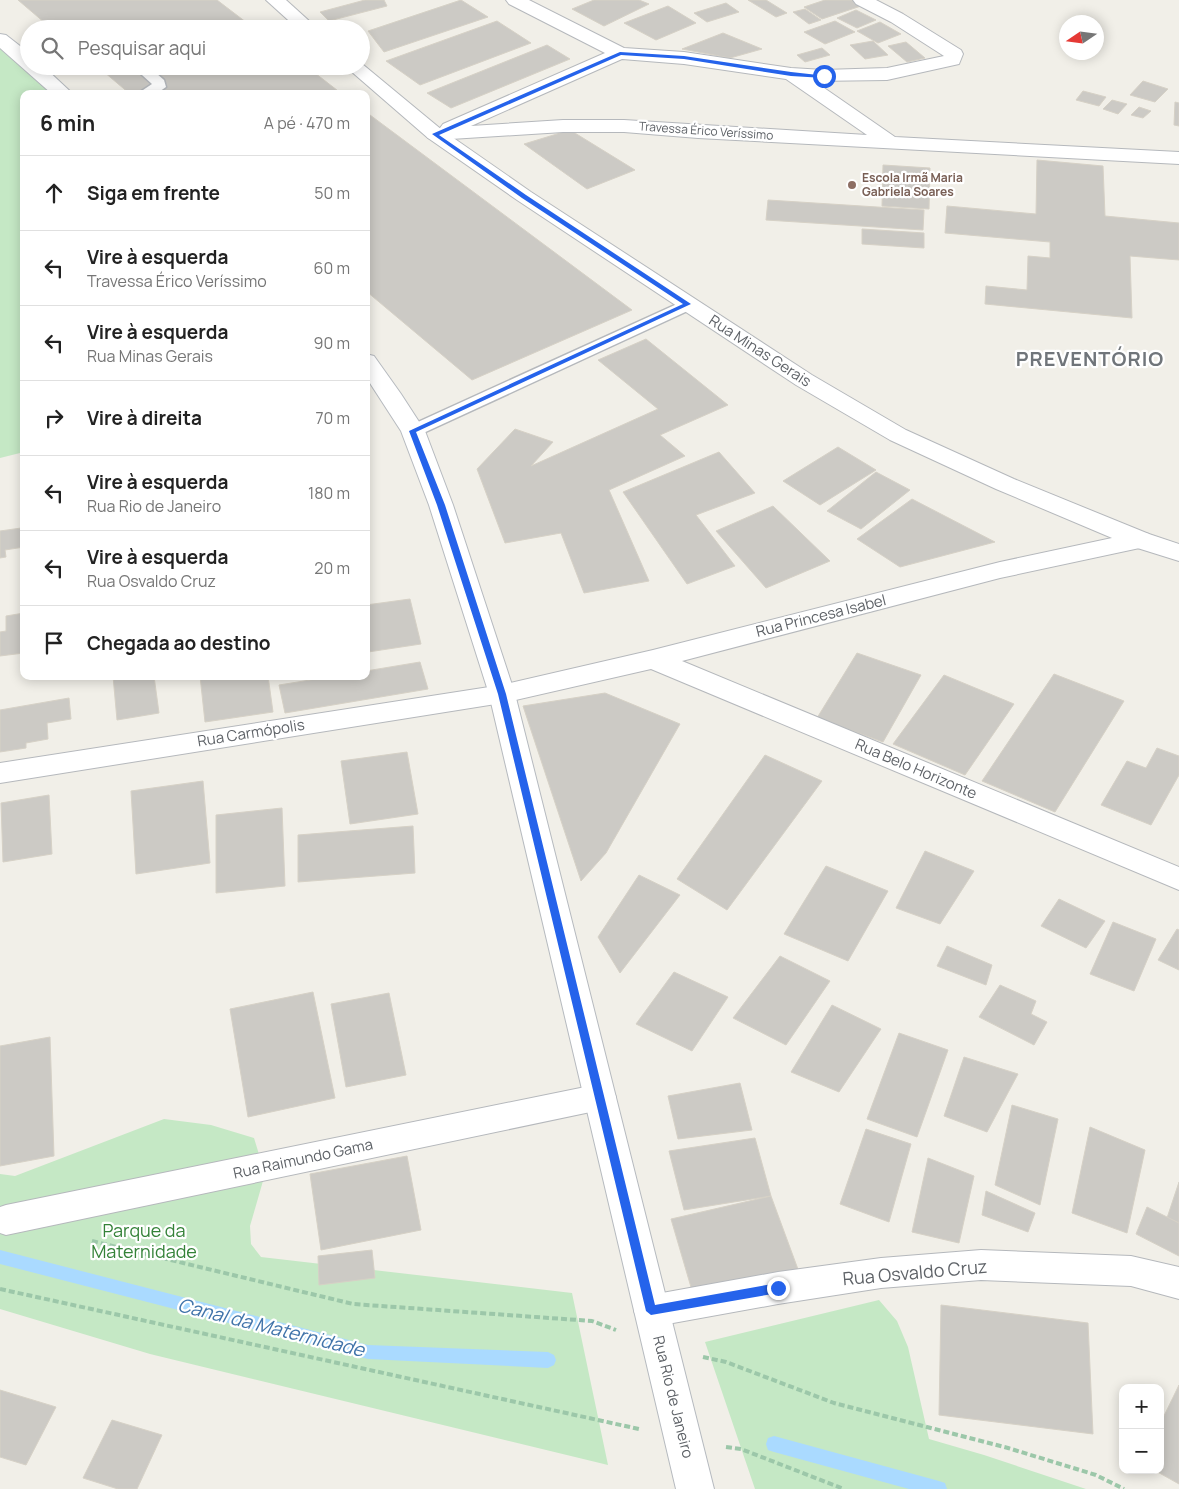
<!DOCTYPE html>
<html lang="pt">
<meta charset="utf-8">
<style>
:root{--surface:#fff;--page:#f6f6f6;--text:#222;--muted:#767676;--line:#e0e0e0}
body{margin:0;font-family:Manrope,sans-serif;background:var(--page);color:var(--text)}
.controls{position:absolute;right:15px;bottom:15px;display:grid;overflow:hidden;border-radius:10px;box-shadow:0 2px 12px #0003}
.controls button{width:45px;height:45px;display:grid;place-items:center;padding:0;border:0;border-bottom:1px solid var(--line);background:var(--surface);color:var(--text);font:25px sans-serif}
.compass{position:absolute;left:1059px;top:15px;width:45px;height:45px;border-radius:50%;background:var(--surface);box-shadow:0 2px 12px #0003;rotate:257deg}
.stop{position:absolute;width:15px;height:15px;margin:-11px;border:4px solid #2563eb;border-radius:50%;background:#fff}
.stop.end{background:#2563eb;border-color:#fff;box-shadow:0 1px 5px #0008}
.list{margin:0;padding:0;list-style:none}
h2{display:flex;justify-content:space-between;align-items:center;height:65px;margin:0;padding:0 20px;font-size:21px}
h2 small{font-size:16px;font-weight:400;color:var(--muted)}
.list li{display:grid;grid-template-columns:32px 1fr auto;gap:15px;align-items:center;box-sizing:border-box;height:75px;padding:0 20px;border-top:1px solid var(--line)}
.list b{display:block;font-size:19px;white-space:nowrap}
.list p{margin:0;font-size:16px;white-space:nowrap;color:var(--muted)}
.list em{font-size:16px;font-style:normal;color:var(--muted)}
.icon{flex:none;width:28px;height:28px;fill:none;stroke:currentColor;stroke-width:2;stroke-linecap:round;stroke-linejoin:round}
.map{position:relative;flex:none;width:1179px;height:1489px;overflow:hidden}
.search{position:absolute;background:var(--surface);box-shadow:0 2px 12px #0003;left:20px;top:20px;width:350px;height:55px;display:flex;align-items:center;gap:12px;box-sizing:border-box;padding:0 18px;border-radius:28px;color:var(--muted);font-size:19px}
.panel{position:absolute;background:var(--surface);box-shadow:0 2px 12px #0003;left:20px;top:90px;width:350px;height:590px;border-radius:10px}
.map>svg:first-child{display:block}
.green{fill:#c5e8c5}
.lines{fill:none;stroke-linecap:round;stroke-linejoin:round}
.stream{fill:#aadaff;fill-rule:evenodd}
.building{fill:#cccac5;stroke:#d6d1c6}
.service-casing{stroke:#b5b8bc;stroke-width:3}
.minor-casing{stroke:#b5b8bc;stroke-width:2}
.tertiary-casing{stroke:#b5b8bc;stroke-width:2}
.secondary-casing{stroke:#b6babf;stroke-width:2}
.path{stroke:#9cc7a9;stroke-width:4;stroke-dasharray:6 3;stroke-linecap:butt}
.service{fill:#fff;fill-rule:evenodd}
.minor{fill:#fff;fill-rule:evenodd}
.tertiary{fill:#fff;fill-rule:evenodd}
.secondary{fill:#fff;fill-rule:evenodd}
.route{fill:#2563eb}
.education-dot{fill:#8d6e63;stroke:#fff;stroke-width:2}
.labels{text-anchor:middle;stroke-width:4.5;stroke-linejoin:round;paint-order:stroke}
.far-street-label{font-size:12px;fill:#5f6368;stroke:#fff}
.far-education-label{font-size:12px;font-weight:bold;fill:#785e54;stroke:#fff;text-anchor:start}
.street-label{font-size:15px;fill:#5f6368;stroke:#fff}
.near-park-label{font-size:18px;fill:#348238;stroke:#fff}
.near-street-label{font-size:18px;fill:#5f6368;stroke:#fff}
.near-water-label{font-size:19px;font-style:italic;fill:#4174aa;stroke:#fff}
.district-label{font-size:20px;font-weight:bold;letter-spacing:1px;fill:#70757a;stroke:#fff}
</style>
<div class="map">
<svg width="1179" height="1489" viewBox="0 0 1179 1489">
<rect width="100%" height="100%" fill="#f1efe8"/>
<g class="green">
<path d="M 0,44 L 55,94 L 24,94 L 24,452 L 0,458 Z"/>
<path d="M 164,1119 L 211,1125 L 254,1138 L 265,1174 L 250,1226 L 251,1244 L 261,1257 L 572,1293 L 608,1465 L 150,1354 L 0,1309 L 0,1174 L 15,1176 Z"/>
<path d="M 879,1300 L 897,1321 L 908,1347 L 929,1439 L 984,1455 L 1086,1489 L 755,1489 L 705,1342 Z"/>
</g>
<g class="lines">
<g class="stream">
<path d="M 0,1250 L 368,1345 L 548,1352 L 554,1355 L 556,1360 L 554,1365 L 548,1368 L 368,1359 L 0,1264 Z"/>
<path d="M 774,1436 L 939,1481 L 945,1483 L 947,1489 L 909,1489 L 774,1452 L 768,1450 L 766,1444 L 768,1438 Z"/>
</g>
</g>
<g class="building">
<path d="M 18,0 L 217,0 L 255,29 L 52,29 Z"/>
<path d="M 365,0 L 384,0 L 387,6 L 329,21 L 320,12 Z"/>
<path d="M 461,0 L 488,17 L 384,52 L 368,31 Z"/>
<path d="M 594,0 L 639,0 L 649,4 L 604,26 L 572,9 Z"/>
<path d="M 748,0 L 766,0 L 787,13 L 776,17 Z"/>
<path d="M 825,0 L 857,0 L 864,5 L 822,19 L 804,7 Z"/>
<path d="M 726,3 L 739,12 L 707,22 L 694,13 Z"/>
<path d="M 668,6 L 696,23 L 656,40 L 624,23 Z"/>
<path d="M 805,9 L 821,20 L 809,24 L 793,12 Z"/>
<path d="M 856,10 L 876,20 L 857,28 L 837,18 Z"/>
<path d="M 497,21 L 531,43 L 420,85 L 386,61 Z"/>
<path d="M 835,21 L 855,32 L 825,44 L 804,32 Z"/>
<path d="M 880,22 L 901,34 L 878,43 L 857,31 Z"/>
<path d="M 723,33 L 762,49 L 730,58 L 682,49 Z"/>
<path d="M 873,41 L 888,55 L 865,59 L 850,45 Z"/>
<path d="M 906,42 L 925,58 L 907,62 L 888,46 Z"/>
<path d="M 547,45 L 570,59 L 451,108 L 427,93 Z"/>
<path d="M 822,48 L 830,55 L 805,62 L 797,55 Z"/>
<path d="M 97,66 L 306,66 L 342,94 L 130,94 Z"/>
<path d="M 1143,81 L 1168,89 L 1155,102 L 1130,95 Z"/>
<path d="M 1083,91 L 1106,97 L 1099,106 L 1076,100 Z"/>
<path d="M 1112,100 L 1127,104 L 1118,114 L 1103,109 Z"/>
<path d="M 1175,102 L 1179,103 L 1179,126 L 1174,125 Z"/>
<path d="M 1139,107 L 1151,111 L 1143,118 L 1131,115 Z"/>
<path d="M 366,112 L 632,310 L 472,380 L 366,291 Z"/>
<path d="M 570,130 L 635,170 L 587,189 L 524,144 Z"/>
<path d="M 1037,160 L 1103,166 L 1105,216 L 1179,223 L 1179,260 L 1130,256 L 1132,318 L 985,304 L 986,286 L 1027,290 L 1028,256 L 1050,258 L 1050,242 L 945,233 L 947,206 L 1036,214 Z"/>
<path d="M 883,165 L 930,168 L 929,209 L 882,206 Z"/>
<path d="M 768,200 L 924,210 L 923,230 L 766,220 Z"/>
<path d="M 862,229 L 924,233 L 924,248 L 862,244 Z"/>
<path d="M 646,339 L 728,405 L 660,435 L 685,456 L 609,490 L 649,581 L 584,593 L 561,533 L 505,543 L 477,469 L 515,429 L 553,442 L 531,466 L 658,409 L 598,360 Z"/>
<path d="M 838,447 L 876,470 L 820,505 L 783,481 Z"/>
<path d="M 719,452 L 755,493 L 696,515 L 735,566 L 687,584 L 623,492 Z"/>
<path d="M 876,472 L 910,490 L 861,529 L 827,511 Z"/>
<path d="M 912,499 L 995,542 L 900,567 L 857,539 Z"/>
<path d="M 773,506 L 830,561 L 766,588 L 716,531 Z"/>
<path d="M 21,528 L 24,547 L 5,550 L 6,557 L 0,558 L 0,531 Z"/>
<path d="M 410,599 L 421,644 L 368,652 L 366,605 Z"/>
<path d="M 24,613 L 24,653 L 0,656 L 0,632 L 6,631 L 6,616 Z"/>
<path d="M 857,653 L 921,675 L 883,742 L 817,718 Z"/>
<path d="M 420,662 L 428,689 L 285,713 L 279,685 L 335,676 L 366,676 L 366,671 Z"/>
<path d="M 1054,674 L 1124,701 L 1055,812 L 982,781 Z"/>
<path d="M 944,675 L 1014,704 L 965,775 L 893,744 Z"/>
<path d="M 113,676 L 154,676 L 159,713 L 117,720 Z"/>
<path d="M 200,676 L 268,676 L 273,712 L 205,722 Z"/>
<path d="M 605,693 L 680,724 L 606,853 L 581,881 L 523,706 Z"/>
<path d="M 69,698 L 71,719 L 47,723 L 48,739 L 26,743 L 26,748 L 0,752 L 0,710 Z"/>
<path d="M 1157,748 L 1179,756 L 1179,775 L 1151,825 L 1101,805 L 1127,761 L 1146,768 Z"/>
<path d="M 407,752 L 418,814 L 350,824 L 341,761 Z"/>
<path d="M 765,755 L 822,781 L 727,910 L 677,879 Z"/>
<path d="M 203,781 L 210,863 L 136,874 L 131,791 Z"/>
<path d="M 49,795 L 52,854 L 3,862 L 1,803 Z"/>
<path d="M 282,808 L 285,886 L 216,893 L 216,815 Z"/>
<path d="M 413,826 L 415,873 L 298,882 L 298,835 Z"/>
<path d="M 925,851 L 974,871 L 940,924 L 896,908 Z"/>
<path d="M 826,866 L 888,891 L 848,961 L 784,934 Z"/>
<path d="M 639,875 L 680,895 L 620,973 L 598,937 Z"/>
<path d="M 1059,899 L 1105,921 L 1086,948 L 1041,926 Z"/>
<path d="M 1113,922 L 1156,939 L 1134,991 L 1090,974 Z"/>
<path d="M 1177,929 L 1179,930 L 1179,970 L 1158,960 Z"/>
<path d="M 947,946 L 992,965 L 986,985 L 937,966 Z"/>
<path d="M 780,956 L 830,981 L 786,1045 L 733,1018 Z"/>
<path d="M 674,972 L 728,997 L 692,1051 L 636,1024 Z"/>
<path d="M 1000,985 L 1036,1001 L 1031,1014 L 1047,1022 L 1034,1045 L 979,1017 Z"/>
<path d="M 313,992 L 335,1098 L 248,1117 L 230,1009 Z"/>
<path d="M 389,993 L 406,1075 L 346,1087 L 331,1004 Z"/>
<path d="M 832,1005 L 881,1029 L 839,1092 L 791,1072 Z"/>
<path d="M 899,1033 L 948,1050 L 917,1137 L 867,1119 Z"/>
<path d="M 50,1037 L 54,1156 L 0,1166 L 0,1046 Z"/>
<path d="M 964,1057 L 1018,1074 L 987,1132 L 944,1116 Z"/>
<path d="M 740,1083 L 752,1130 L 678,1139 L 668,1096 Z"/>
<path d="M 1012,1105 L 1058,1119 L 1040,1205 L 995,1185 Z"/>
<path d="M 1090,1127 L 1145,1150 L 1127,1233 L 1072,1213 Z"/>
<path d="M 866,1129 L 911,1144 L 889,1222 L 840,1204 Z"/>
<path d="M 755,1138 L 771,1196 L 684,1210 L 669,1151 Z"/>
<path d="M 407,1156 L 421,1230 L 321,1250 L 310,1174 Z"/>
<path d="M 928,1158 L 974,1176 L 959,1243 L 912,1232 Z"/>
<path d="M 1179,1182 L 1179,1223 L 1167,1218 Z"/>
<path d="M 986,1191 L 1035,1213 L 1028,1232 L 982,1215 Z"/>
<path d="M 771,1196 L 799,1272 L 693,1294 L 671,1219 Z"/>
<path d="M 1147,1207 L 1179,1223 L 1179,1256 L 1136,1234 Z"/>
<path d="M 372,1250 L 375,1278 L 319,1285 L 318,1256 Z"/>
<path d="M 941,1305 L 1088,1323 L 1093,1434 L 939,1415 Z"/>
<path d="M 1179,1385 L 1179,1484 L 1154,1470 L 1160,1470 L 1160,1424 Z"/>
<path d="M 0,1390 L 56,1407 L 26,1465 L 0,1457 Z"/>
<path d="M 112,1420 L 162,1435 L 137,1489 L 118,1489 L 83,1478 Z"/>
</g>
<g class="lines">
<g class="service-casing">
<g id="service">
<path d="M 132,66 L 148,66 L 164,80 L 166,87 L 156,94 L 137,94 L 152,84 Z"/>
<path d="M 688,299 L 694,300 L 696,304 L 694,308 L 419,435 L 413,437 L 407,435 L 404,431 L 407,427 Z"/>
</g>
</g>
<g class="minor-casing">
<g id="minor">
<path d="M 506,0 L 529,0 L 624,48 L 684,52 L 791,68 L 824,70 L 887,68 L 944,56 L 891,22 L 856,4 L 853,0 L 876,0 L 903,14 L 961,50 L 963,54 L 959,64 L 887,80 L 814,81 L 895,137 L 1179,152 L 1179,164 L 698,138 L 624,132 L 563,132 L 435,140 L 428,138 L 425,134 L 428,130 L 440,128 L 443,124 L 605,53 L 509,4 ZM 622,59 L 684,64 L 786,79 L 867,135 L 624,120 L 563,120 L 471,126 Z"/>
<path d="M 1140,532 L 1149,534 L 1152,540 L 1149,546 L 1000,578 L 682,661 L 1179,867 L 1179,890 L 651,669 L 502,703 L 0,783 L 0,763 L 502,685 L 653,650 L 1000,562 Z"/>
<path d="M 600,1084 L 611,1087 L 616,1097 L 611,1107 L 600,1110 L 6,1235 L 0,1233 L 0,1207 L 6,1205 Z"/>
<path d="M 981,1250 L 1131,1256 L 1179,1267 L 1179,1299 L 1131,1286 L 981,1280 L 881,1288 L 778,1304 L 651,1327 L 639,1322 L 634,1311 L 639,1300 L 651,1295 L 778,1272 L 881,1258 Z"/>
</g>
</g>
<g class="tertiary-casing">
<g id="tertiary">
<path d="M 266,0 L 286,0 L 318,29 L 298,29 Z"/>
<path d="M 361,63 L 442,130 L 531,192 L 812,375 L 906,430 L 1014,479 L 1149,534 L 1179,544 L 1179,561 L 1131,546 L 996,489 L 890,440 L 796,385 L 517,200 L 428,138 L 345,66 L 361,66 Z"/>
</g>
</g>
<g class="secondary-casing">
<g id="secondary">
<path d="M 0,34 L 6,35 L 29,53 L 29,66 L 43,66 L 73,94 L 52,94 L 0,48 Z"/>
<path d="M 366,354 L 374,356 L 401,394 L 425,431 L 453,505 L 515,694 L 714,1489 L 676,1489 L 489,694 L 429,505 L 401,431 L 366,377 Z"/>
</g>
</g>
<g class="path">
<path d="M 92,1241 L 353,1304 L 592,1321 L 616,1330"/>
<path d="M 0,1289 L 639,1429"/>
<path d="M 703,1357 L 726,1362 L 834,1403 L 1008,1448 L 1096,1475 L 1124,1489"/>
<path d="M 726,1447 L 741,1449 L 844,1489"/>
</g>
<use href="#service" class="service"/>
<use href="#minor" class="minor"/>
<use href="#tertiary" class="tertiary"/>
<use href="#secondary" class="secondary"/>
</g>
<path class="route" d="M 620,52 L 684,56 L 791,72 L 827,76 L 824,78 L 791,76 L 684,59 L 621,55 L 439,135 L 526,195 L 691,304 L 416,432 L 445,505 L 506,694 L 655,1305 L 778,1283 L 783,1288 L 778,1293 L 651,1315 L 646,1311 L 498,694 L 437,505 L 409,431 L 683,304 L 522,198 L 432,134 Z"/>
<circle class="education-dot" cx="852" cy="185" r="5"/>
<g class="labels">
<g class="far-street-label">
<text transform="translate(706 131) rotate(4)" y="4">Travessa Érico Veríssimo</text>
</g>
<g class="far-education-label">
<text x="862" y="182">Escola Irmã Maria<tspan x="862" dy="14">Gabriela Soares</tspan></text>
</g>
<g class="street-label">
<text transform="translate(760 351) rotate(33)" y="5">Rua Minas Gerais</text>
<text transform="translate(821 616) rotate(-14)" y="5">Rua Princesa Isabel</text>
<text transform="translate(251 733) rotate(-9)" y="5">Rua Carmópolis</text>
<text transform="translate(916 769) rotate(23)" y="5">Rua Belo Horizonte</text>
<text transform="translate(303 1159) rotate(-12)" y="5">Rua Raimundo Gama</text>
<text transform="translate(673 1397) rotate(76)" y="5">Rua Rio de Janeiro</text>
</g>
<g class="near-park-label">
<text x="144" y="1237">Parque da<tspan x="144" dy="21">Maternidade</tspan></text>
</g>
<g class="near-street-label">
<text transform="translate(915 1273) rotate(-5)" y="6">Rua Osvaldo Cruz</text>
</g>
<g class="near-water-label">
<text transform="translate(271 1327) rotate(14)" y="7">Canal da Maternidade</text>
</g>
<g class="district-label">
<text x="1090" y="366">PREVENTÓRIO</text>
</g>
</g>
</svg>
<div class="controls">
<button>+</button>
<button>−</button>
</div>
<svg class="compass" viewBox="-18 -18 36 36"><path d="M0-13l5 13h-10z" fill="#e53935"/><path d="M0 13l5-13h-10z" fill="#767676"/></svg>
<div class="stop" style="left:824px;top:76px"></div>
<div class="stop end" style="left:778px;top:1288px"></div>
<div class="search"><svg class="icon" aria-label="search" viewBox="0 0 24 24"><circle cx="10" cy="10" r="6"/><path d="M15 15l6 6"/></svg>Pesquisar aqui</div>
<section class="panel">
<h2>6 min<small>A pé · 470 m</small></h2>
<ul class="list">
<li><svg class="icon" aria-label="ahead" viewBox="0 0 24 24"><path d="M12 20V5M6 11l6-6 6 6"/></svg><div><b>Siga em frente</b></div><em>50 m</em></li>
<li><svg class="icon" aria-label="left" viewBox="0 0 24 24"><path d="M17 20v-9H6M10 6l-5 5 5 5"/></svg><div><b>Vire à esquerda</b><p>Travessa Érico Veríssimo</p></div><em>60 m</em></li>
<li><svg class="icon" aria-label="left" viewBox="0 0 24 24"><path d="M17 20v-9H6M10 6l-5 5 5 5"/></svg><div><b>Vire à esquerda</b><p>Rua Minas Gerais</p></div><em>90 m</em></li>
<li><svg class="icon" aria-label="right" viewBox="0 0 24 24"><path d="M7 20v-9h11M14 6l5 5-5 5"/></svg><div><b>Vire à direita</b></div><em>70 m</em></li>
<li><svg class="icon" aria-label="left" viewBox="0 0 24 24"><path d="M17 20v-9H6M10 6l-5 5 5 5"/></svg><div><b>Vire à esquerda</b><p>Rua Rio de Janeiro</p></div><em>180 m</em></li>
<li><svg class="icon" aria-label="left" viewBox="0 0 24 24"><path d="M17 20v-9H6M10 6l-5 5 5 5"/></svg><div><b>Vire à esquerda</b><p>Rua Osvaldo Cruz</p></div><em>20 m</em></li>
<li><svg class="icon" aria-label="arrive" viewBox="0 0 24 24"><path d="M6 21V4h12l-3 4 3 4H6"/></svg><div><b>Chegada ao destino</b></div></li>
</ul>
</section>
</div>
